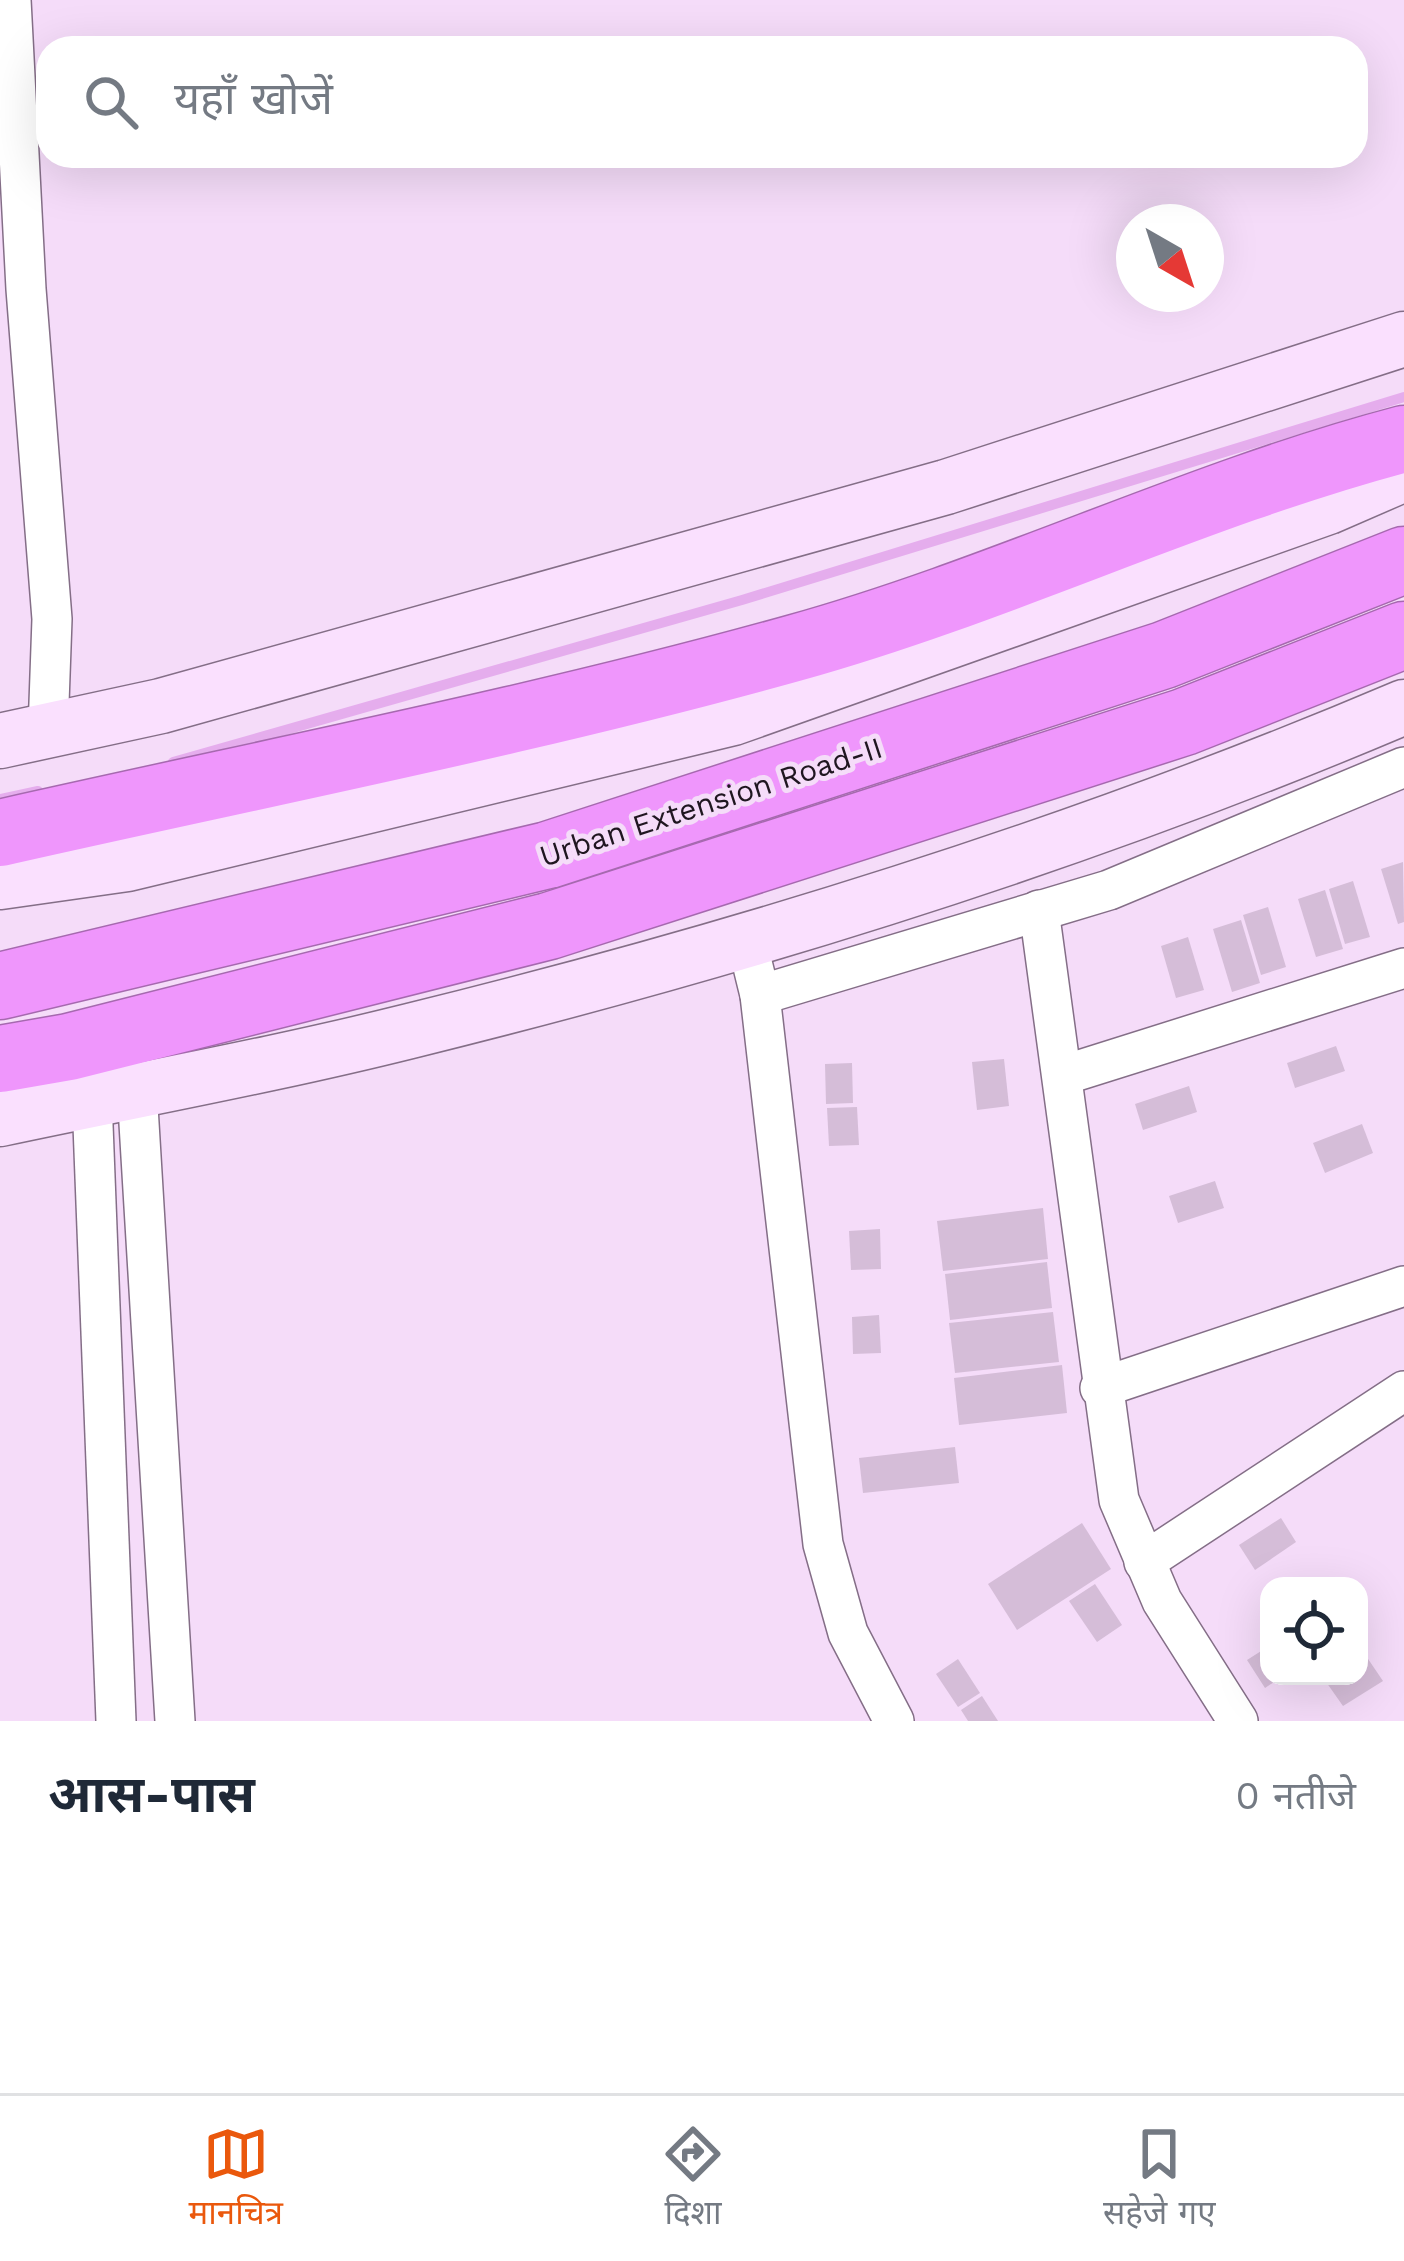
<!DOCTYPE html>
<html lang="hi">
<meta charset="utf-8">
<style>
:root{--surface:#fff;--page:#f2f2f3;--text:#1f2937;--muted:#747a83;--line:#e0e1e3;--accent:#ea580c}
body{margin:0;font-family:"Work Sans","Noto Sans Devanagari",sans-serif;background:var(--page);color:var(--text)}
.controls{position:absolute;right:36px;bottom:36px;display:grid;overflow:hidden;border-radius:24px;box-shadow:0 12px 48px #0002}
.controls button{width:108px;height:108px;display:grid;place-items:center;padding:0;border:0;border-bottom:3px solid var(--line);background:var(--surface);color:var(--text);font:60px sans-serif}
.compass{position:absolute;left:1116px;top:204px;width:108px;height:108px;border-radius:50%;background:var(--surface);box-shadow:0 12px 48px #0002;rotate:141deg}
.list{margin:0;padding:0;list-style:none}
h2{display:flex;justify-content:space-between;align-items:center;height:156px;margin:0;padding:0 48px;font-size:51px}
h2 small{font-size:39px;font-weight:400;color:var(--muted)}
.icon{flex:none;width:66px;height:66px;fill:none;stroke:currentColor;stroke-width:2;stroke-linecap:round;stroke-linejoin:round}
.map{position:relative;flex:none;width:1404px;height:1721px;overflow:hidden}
.search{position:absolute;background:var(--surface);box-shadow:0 12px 48px #0002;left:36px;right:36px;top:36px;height:132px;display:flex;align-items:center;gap:30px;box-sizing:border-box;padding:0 42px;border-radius:36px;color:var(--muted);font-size:45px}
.sheet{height:372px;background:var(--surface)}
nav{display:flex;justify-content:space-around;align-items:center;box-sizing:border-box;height:168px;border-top:3px solid var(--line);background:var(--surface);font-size:33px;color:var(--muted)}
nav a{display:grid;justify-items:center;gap:6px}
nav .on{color:var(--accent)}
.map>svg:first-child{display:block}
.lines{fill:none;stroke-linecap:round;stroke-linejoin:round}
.stream{stroke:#e5aded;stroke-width:10}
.building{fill:#d5bdd8}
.street-casing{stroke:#846e87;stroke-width:42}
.secondary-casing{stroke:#846e87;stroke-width:57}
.highway-casing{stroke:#a669af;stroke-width:69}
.street{stroke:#fff;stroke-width:39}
.secondary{stroke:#fae0fe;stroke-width:54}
.highway{stroke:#ef96fc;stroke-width:66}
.labels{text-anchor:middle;stroke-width:10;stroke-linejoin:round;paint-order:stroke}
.street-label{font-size:30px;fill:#1f1620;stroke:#f5dcf9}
</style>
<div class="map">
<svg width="1404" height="1721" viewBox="0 0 1404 1721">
<rect width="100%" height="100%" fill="#f5dcf9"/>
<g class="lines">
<g class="stream">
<path d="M 173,762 L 742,600 L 1404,397"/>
<path d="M 0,799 L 38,791"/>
</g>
</g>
<g class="building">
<path d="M 1403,862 L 1404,922 L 1398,924 L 1381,869 Z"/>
<path d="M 1353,881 L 1370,937 L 1345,944 L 1329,889 Z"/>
<path d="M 1325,890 L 1343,949 L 1316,957 L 1298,899 Z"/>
<path d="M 1268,907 L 1286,967 L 1261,975 L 1243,915 Z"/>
<path d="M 1241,920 L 1260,983 L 1232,992 L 1213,929 Z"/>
<path d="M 1188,937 L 1204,990 L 1176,998 L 1161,946 Z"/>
<path d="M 1336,1046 L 1345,1071 L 1295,1088 L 1287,1063 Z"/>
<path d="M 1004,1059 L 1009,1106 L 977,1110 L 972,1062 Z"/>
<path d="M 852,1063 L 853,1103 L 826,1104 L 825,1064 Z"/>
<path d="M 1189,1086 L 1197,1112 L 1143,1130 L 1135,1104 Z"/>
<path d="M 857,1107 L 859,1145 L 829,1146 L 827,1108 Z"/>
<path d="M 1362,1124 L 1373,1153 L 1325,1173 L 1313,1143 Z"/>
<path d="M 1215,1181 L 1224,1208 L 1178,1223 L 1169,1196 Z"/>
<path d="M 1043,1208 L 1048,1259 L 943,1271 L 937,1221 Z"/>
<path d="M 880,1229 L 881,1269 L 851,1270 L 849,1231 Z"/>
<path d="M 1047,1262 L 1052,1308 L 950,1320 L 945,1274 Z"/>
<path d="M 1053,1312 L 1059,1362 L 955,1373 L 949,1323 Z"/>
<path d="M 879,1315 L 881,1353 L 853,1354 L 852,1317 Z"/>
<path d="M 1062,1365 L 1067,1413 L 959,1425 L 954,1378 Z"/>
<path d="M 955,1447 L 959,1483 L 863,1493 L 859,1458 Z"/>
<path d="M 1281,1518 L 1296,1542 L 1255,1570 L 1239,1545 Z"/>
<path d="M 1082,1523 L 1111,1569 L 1017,1630 L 988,1584 Z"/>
<path d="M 1095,1584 L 1122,1625 L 1097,1642 L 1069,1601 Z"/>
<path d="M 1269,1646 L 1269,1676 L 1283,1676 L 1265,1688 L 1247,1660 Z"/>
<path d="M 1364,1653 L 1383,1681 L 1343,1706 L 1324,1679 L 1359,1676 L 1359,1656 Z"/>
<path d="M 958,1659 L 980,1693 L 958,1707 L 936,1674 Z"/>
<path d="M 982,1696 L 998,1721 L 968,1721 L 961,1710 Z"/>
</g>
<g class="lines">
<g class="street-casing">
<g id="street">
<path d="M 11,0 L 26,289 L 52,619 L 48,731"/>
<path d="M 1039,910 L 1119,1500 L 1162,1601 L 1238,1721"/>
<path d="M 746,938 L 760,995 L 823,1544 L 848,1633 L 894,1721"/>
<path d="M 760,995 L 1109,890 L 1404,767"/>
<path d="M 1064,1075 L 1404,968"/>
<path d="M 137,1090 L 175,1721"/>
<path d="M 92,1099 L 116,1721"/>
<path d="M 1100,1388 L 1404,1286"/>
<path d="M 1144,1562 L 1404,1391"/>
</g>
</g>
<g class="secondary-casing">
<g id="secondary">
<path d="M 0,741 L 161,706 L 946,487 L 1404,339"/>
<path d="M 0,882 L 127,864 L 733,718 L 1328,507 L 1404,474"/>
<path d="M 0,1119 C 136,1090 274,1065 410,1031 C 747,948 1084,843 1404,707"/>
</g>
</g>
<g class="highway-casing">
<g id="highway">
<path d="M 0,833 C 265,773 534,721 795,648 C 1003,590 1196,494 1404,439"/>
<path d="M 0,986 L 548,855 L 1164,655 L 1404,560"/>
<path d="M 0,1059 L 69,1047 L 549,926 L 1184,722 L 1404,635"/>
</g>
</g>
<use href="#street" class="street"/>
<use href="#secondary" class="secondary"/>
<use href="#highway" class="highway"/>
</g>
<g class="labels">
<g class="street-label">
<text transform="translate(711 802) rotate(-18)" y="10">Urban Extension Road-II</text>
</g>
</g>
</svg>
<div class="controls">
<button><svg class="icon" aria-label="locate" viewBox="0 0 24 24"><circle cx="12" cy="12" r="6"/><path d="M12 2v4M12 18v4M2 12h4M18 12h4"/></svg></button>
</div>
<svg class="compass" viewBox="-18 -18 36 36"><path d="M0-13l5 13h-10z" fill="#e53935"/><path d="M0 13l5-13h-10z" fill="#747a83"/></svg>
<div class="search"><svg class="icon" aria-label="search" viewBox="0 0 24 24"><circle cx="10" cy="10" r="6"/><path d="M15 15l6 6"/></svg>यहाँ खोजें</div>
</div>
<section class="sheet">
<h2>आस-पास<small>0 नतीजे</small></h2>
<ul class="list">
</ul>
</section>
<nav>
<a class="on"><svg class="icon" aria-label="map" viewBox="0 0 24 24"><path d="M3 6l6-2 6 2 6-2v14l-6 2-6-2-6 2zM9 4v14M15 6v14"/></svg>मानचित्र</a>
<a><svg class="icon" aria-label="directions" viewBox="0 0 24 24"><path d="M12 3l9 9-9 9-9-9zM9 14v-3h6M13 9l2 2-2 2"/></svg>दिशा</a>
<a><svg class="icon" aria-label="saved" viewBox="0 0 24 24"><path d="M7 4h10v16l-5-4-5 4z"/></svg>सहेजे गए</a>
</nav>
